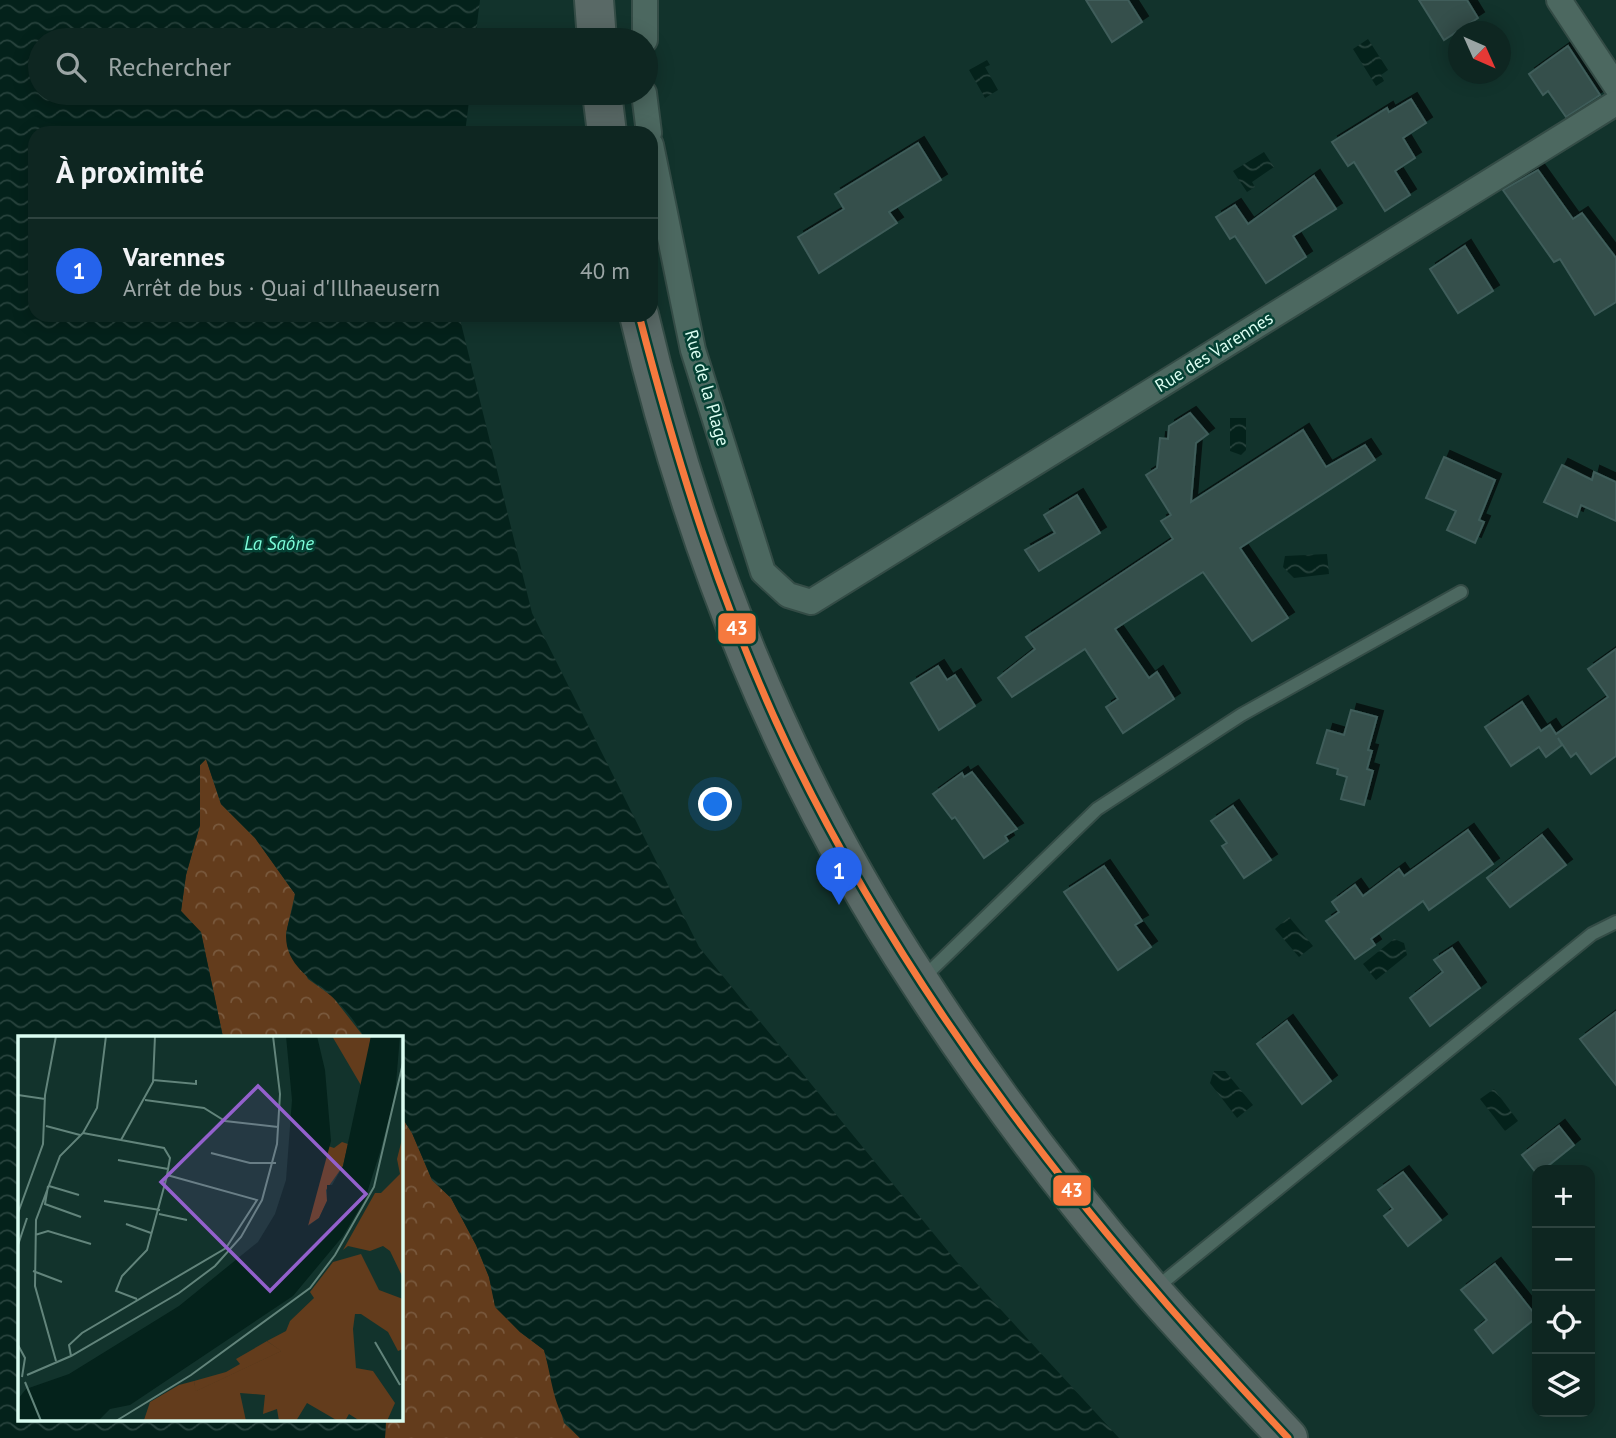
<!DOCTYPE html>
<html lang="fr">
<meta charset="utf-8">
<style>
:root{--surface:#0e2621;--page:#1c322e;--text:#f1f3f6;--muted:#9ba5a5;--line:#2e433f;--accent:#2563eb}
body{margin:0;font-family:"PT Sans",sans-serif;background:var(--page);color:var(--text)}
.controls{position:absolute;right:21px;bottom:21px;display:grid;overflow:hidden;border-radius:14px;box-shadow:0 4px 18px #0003}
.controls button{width:63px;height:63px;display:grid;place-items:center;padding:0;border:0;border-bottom:2px solid var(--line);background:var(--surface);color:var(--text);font:35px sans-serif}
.compass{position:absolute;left:1448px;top:21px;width:63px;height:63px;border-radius:50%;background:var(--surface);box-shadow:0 4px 18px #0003;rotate:135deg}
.you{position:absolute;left:716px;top:805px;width:24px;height:24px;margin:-18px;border:5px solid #fff;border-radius:50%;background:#1a73e8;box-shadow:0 0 0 10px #1a73e833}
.badge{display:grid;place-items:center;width:46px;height:46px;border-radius:50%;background:var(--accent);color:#fff;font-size:23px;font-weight:700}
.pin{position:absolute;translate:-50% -58px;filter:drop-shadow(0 2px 4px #0008)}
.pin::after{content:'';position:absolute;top:37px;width:24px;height:21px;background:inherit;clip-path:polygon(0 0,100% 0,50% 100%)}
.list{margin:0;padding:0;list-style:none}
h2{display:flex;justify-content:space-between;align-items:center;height:91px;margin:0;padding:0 28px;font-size:30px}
h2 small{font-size:23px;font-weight:400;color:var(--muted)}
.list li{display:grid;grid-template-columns:46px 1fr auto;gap:21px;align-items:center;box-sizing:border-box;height:105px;padding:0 28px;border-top:2px solid var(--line)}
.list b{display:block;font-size:26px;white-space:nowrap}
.list p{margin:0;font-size:23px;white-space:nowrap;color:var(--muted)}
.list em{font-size:23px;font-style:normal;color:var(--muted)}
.icon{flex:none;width:38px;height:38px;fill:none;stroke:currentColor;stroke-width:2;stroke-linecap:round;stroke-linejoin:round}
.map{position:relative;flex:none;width:1616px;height:1438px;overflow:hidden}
.search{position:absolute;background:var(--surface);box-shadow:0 4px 18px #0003;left:28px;top:28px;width:630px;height:77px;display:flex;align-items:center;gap:18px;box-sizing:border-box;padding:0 24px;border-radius:38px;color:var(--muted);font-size:26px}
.panel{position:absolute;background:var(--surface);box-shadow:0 4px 18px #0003;left:28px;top:126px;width:630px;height:196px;border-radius:21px}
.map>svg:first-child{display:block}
.forest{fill:url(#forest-crowns)}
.water{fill:url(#water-waves)}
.building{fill:#344f4c;stroke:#3f5d5a;stroke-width:2;filter:url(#shadow)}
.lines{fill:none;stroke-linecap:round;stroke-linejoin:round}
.service-casing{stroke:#344c46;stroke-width:16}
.minor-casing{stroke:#344c46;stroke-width:28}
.primary-casing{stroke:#344c46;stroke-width:42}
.service{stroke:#4c6860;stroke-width:12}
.minor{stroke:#4c6860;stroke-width:24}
.primary{stroke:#596966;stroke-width:38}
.bus-1-casing{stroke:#054134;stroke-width:12}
.bus-1{stroke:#f6793e;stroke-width:7}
.labels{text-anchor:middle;stroke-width:5;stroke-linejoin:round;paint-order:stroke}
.street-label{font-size:18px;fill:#dbfef2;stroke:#054134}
.water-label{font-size:19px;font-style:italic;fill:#7cfbd8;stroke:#054134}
.inset-road{fill:none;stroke:#62847b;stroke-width:2}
.view{fill:#9360cc;fill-opacity:0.15;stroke:#9360cc;stroke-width:3.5}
.inset-edge{fill:none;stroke:#dbfef2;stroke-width:3.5}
.line-badge{stroke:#054134;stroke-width:2.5}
.badge-label{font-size:19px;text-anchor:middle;font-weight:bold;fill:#fff}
</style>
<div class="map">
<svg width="1616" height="1438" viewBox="0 0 1616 1438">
<defs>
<pattern id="forest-crowns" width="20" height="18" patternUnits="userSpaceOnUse" patternTransform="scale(1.75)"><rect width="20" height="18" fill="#633c1c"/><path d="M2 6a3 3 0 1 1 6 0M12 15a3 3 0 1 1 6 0" fill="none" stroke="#79593d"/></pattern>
<pattern id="water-waves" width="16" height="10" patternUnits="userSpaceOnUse" patternTransform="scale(1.75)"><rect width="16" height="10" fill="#04221b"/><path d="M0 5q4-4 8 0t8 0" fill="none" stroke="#28433d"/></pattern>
<filter id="shadow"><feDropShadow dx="6" dy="-6" stdDeviation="0" flood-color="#0009"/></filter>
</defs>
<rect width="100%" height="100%" fill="#12332c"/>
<g class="forest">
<path d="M 206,759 L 221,804 L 255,838 L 295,894 L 286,934 L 308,979 L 332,996 L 364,1037 L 223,1037 L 201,933 L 181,911 L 186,875 L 200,825 L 200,765 Z"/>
<path d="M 401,1116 L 412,1133 L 432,1180 L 451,1198 L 476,1245 L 489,1277 L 496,1307 L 520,1332 L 544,1350 L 564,1423 L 580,1438 L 385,1438 L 386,1419 L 401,1419 Z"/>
</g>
<g class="water">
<path d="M 0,0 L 480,0 L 475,40 L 40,40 L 40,93 L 470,93 L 465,133 L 35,133 L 35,315 L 459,315 L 532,613 L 699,947 L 956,1261 L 1119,1438 L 580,1438 C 552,1412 554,1386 544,1350 L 520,1332 L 495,1307 L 489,1277 L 476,1245 L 451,1198 L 432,1180 L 412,1133 L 401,1116 L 401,1037 L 364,1037 C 356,1022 343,1006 330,995 C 311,979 286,965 286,936 C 287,923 294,908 295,894 L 255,838 L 221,804 L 206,759 L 200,765 L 200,825 L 186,875 L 181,911 L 201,932 L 223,1037 L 19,1037 L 19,1419 L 386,1419 L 385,1438 L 0,1438 Z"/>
<path d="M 1368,39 L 1388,70 L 1381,75 L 1384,81 L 1376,86 L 1353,49 Z"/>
<path d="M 987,60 L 990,65 L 985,67 L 998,90 L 985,98 L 969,70 Z"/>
<path d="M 1264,152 L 1274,167 L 1252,182 L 1255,187 L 1247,192 L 1233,171 Z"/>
<path d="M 1230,418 L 1246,418 L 1246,450 L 1241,455 L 1230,451 Z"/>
<path d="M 1327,554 L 1329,574 L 1294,578 L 1283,567 L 1285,556 Z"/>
<path d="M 1289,917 L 1313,946 L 1299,957 L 1275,929 Z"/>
<path d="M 1394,939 L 1404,943 L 1407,955 L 1376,980 L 1363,964 Z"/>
<path d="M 1214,1071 L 1225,1071 L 1253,1105 L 1237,1118 L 1210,1083 Z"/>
<path d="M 1494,1089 L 1518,1121 L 1505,1131 L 1480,1099 Z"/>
</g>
<g class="building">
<path d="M 1086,0 L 1128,0 L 1142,22 L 1112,42 Z"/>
<path d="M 1419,0 L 1467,0 L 1478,18 L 1444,40 Z"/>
<path d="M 1568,46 L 1600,95 L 1566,117 L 1548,91 L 1543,95 L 1529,74 Z"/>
<path d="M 1411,99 L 1426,123 L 1403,138 L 1415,158 L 1395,171 L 1410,195 L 1385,211 L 1354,162 L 1348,166 L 1332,142 L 1387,108 L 1389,112 Z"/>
<path d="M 918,143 L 941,180 L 889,212 L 897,223 L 819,273 L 798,237 L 844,209 L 835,194 Z"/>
<path d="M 1538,170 L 1573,219 L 1582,213 L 1616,258 L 1616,302 L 1595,315 L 1560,259 L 1554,262 L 1503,190 Z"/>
<path d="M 1314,176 L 1336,209 L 1293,236 L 1306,257 L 1266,283 L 1235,236 L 1230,239 L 1216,217 L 1235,205 L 1248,224 Z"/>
<path d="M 1465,246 L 1493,291 L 1458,313 L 1430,269 Z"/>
<path d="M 1190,413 L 1208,434 L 1196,443 L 1191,502 L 1303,430 L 1326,467 L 1365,445 L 1375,460 L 1240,548 L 1288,618 L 1252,641 L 1203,572 L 1115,629 L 1149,678 L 1157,672 L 1174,699 L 1123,733 L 1106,707 L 1118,699 L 1085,649 L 1012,697 L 998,678 L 1035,649 L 1026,637 L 1173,539 L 1161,521 L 1171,515 L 1146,475 L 1157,468 L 1160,438 L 1168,439 L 1169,426 Z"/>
<path d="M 1444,457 L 1495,480 L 1479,520 L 1484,522 L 1475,543 L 1447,530 L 1456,511 L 1426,498 Z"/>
<path d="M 1562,465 L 1592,480 L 1594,472 L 1616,482 L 1616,521 L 1581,505 L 1577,517 L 1544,502 Z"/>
<path d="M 1077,495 L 1100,533 L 1039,571 L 1025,550 L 1055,533 L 1044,515 Z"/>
<path d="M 1616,649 L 1616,756 L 1591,774 L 1576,753 L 1571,757 L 1558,738 L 1562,745 L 1546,757 L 1539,747 L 1511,766 L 1485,727 L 1522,702 L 1541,731 L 1550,725 L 1556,734 L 1608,697 L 1588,669 Z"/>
<path d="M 938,666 L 947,680 L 955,675 L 975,706 L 939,730 L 911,683 Z"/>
<path d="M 1351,710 L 1377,717 L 1368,750 L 1372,751 L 1367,769 L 1373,771 L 1364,805 L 1341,799 L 1347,777 L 1337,774 L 1338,769 L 1317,763 L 1327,730 L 1344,735 Z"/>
<path d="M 972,772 L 1017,829 L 1005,836 L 1008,841 L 984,858 L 955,817 L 952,819 L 933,794 L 962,773 L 964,777 Z"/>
<path d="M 1233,806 L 1271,860 L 1244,878 L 1222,846 L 1227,843 L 1211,821 Z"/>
<path d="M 1468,830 L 1493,864 L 1429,910 L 1423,901 L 1371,939 L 1375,945 L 1355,959 L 1326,921 L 1339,912 L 1332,902 L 1355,885 L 1363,896 L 1399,869 L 1404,876 Z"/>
<path d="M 1542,835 L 1566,865 L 1510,907 L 1487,878 Z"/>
<path d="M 1104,866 L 1142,921 L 1135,925 L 1151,947 L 1118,970 L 1064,892 Z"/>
<path d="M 1452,948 L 1480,988 L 1430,1026 L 1410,998 L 1443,972 L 1434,960 Z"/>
<path d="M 1616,1012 L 1616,1085 L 1580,1039 Z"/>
<path d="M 1287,1021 L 1331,1081 L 1302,1104 L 1257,1044 Z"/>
<path d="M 1559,1126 L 1574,1145 L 1543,1170 L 1537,1170 L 1537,1174 L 1522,1155 Z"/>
<path d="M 1403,1172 L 1441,1220 L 1408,1246 L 1384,1216 L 1393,1209 L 1378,1190 Z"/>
<path d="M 1495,1264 L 1537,1317 L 1493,1353 L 1475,1330 L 1487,1320 L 1461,1290 Z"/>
</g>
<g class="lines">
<g class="service-casing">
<g id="service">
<path d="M 922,979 L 1097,809 L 1241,715 L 1461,592"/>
<path d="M 1156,1288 L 1592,934 L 1616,922"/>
</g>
</g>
<g class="minor-casing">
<g id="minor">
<path d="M 1559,0 L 1616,86"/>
<path d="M 645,40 L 645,0"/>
<path d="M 644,93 L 649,133"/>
<path d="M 651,145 L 693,350 L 763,572 L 788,595 L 811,602 L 1616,103"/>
</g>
</g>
<g class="primary-casing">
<g id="primary">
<path d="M 594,0 L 597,40"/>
<path d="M 602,93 L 607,133"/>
<path d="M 639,315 C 694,550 786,779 919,981 C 989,1089 1069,1195 1153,1292 C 1197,1342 1243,1390 1288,1438"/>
</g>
</g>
<use href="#service" class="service"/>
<use href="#minor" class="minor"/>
<use href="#primary" class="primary"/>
<g class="bus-1-casing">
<path id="bus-1" d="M 639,315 C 677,462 722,608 787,745 C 913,1008 1090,1227 1288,1438"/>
</g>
<use href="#bus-1" class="bus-1"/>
</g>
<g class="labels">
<g class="street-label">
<text transform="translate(1214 352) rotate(-32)" y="6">Rue des Varennes</text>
<text transform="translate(707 388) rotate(74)" y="6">Rue de la Plage</text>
</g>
<g class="water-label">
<text x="279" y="550">La Saône</text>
</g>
</g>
<g transform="translate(18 1036)">
<rect width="385" height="385" fill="#12332c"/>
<path d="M 249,305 L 264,315 L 177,356 L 176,345 L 208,336 L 222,328 L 218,323 Z" fill="#633c1c"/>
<path d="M 314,0 L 353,0 L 345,52 L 344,51 ZM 385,99 L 385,242 L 372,215 L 365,210 L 352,215 L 330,210 L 325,214 L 357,157 L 363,157 L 382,138 L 379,123 ZM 324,106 L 330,108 L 325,130 L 308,154 L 309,165 L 301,182 L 289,190 L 310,110 L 316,112 ZM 343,218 L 361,254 L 385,263 L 385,313 L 380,315 L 370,296 L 343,278 L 337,278 L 335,293 L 338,332 L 355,335 L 377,367 L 369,385 L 342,385 L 331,378 L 327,385 L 320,385 L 289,367 L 278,385 L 261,385 L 259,373 L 245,378 L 247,359 L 222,357 L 228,385 L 126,384 L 132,366 L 161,349 L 176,345 L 178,355 L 263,315 L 249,305 L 268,295 L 272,285 L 296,262 L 292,256 L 315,226 Z" fill="#633c1c"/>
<path d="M 268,0 L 299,0 L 307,34 L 313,105 L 290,190 L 301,182 L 309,165 L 309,149 L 314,149 L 325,130 L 353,0 L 382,0 L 377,59 L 362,116 L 347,163 L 325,200 L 275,260 L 112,369 L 92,373 L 80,385 L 0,385 L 0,363 L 8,353 L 51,338 L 161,270 L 240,206 L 257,178 L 268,144 L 274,64 Z" fill="#04221b"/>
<path class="inset-road" d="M 135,44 L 178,48 L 178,44M 0,59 L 27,63M 127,64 L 186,72 L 207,85 L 260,91M 28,90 L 62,99M 103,104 L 135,46 L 137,0M 193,117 L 232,127 L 258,127M 100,124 L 150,133M 30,150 L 27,168 L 63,181M 31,150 L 61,159M 86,165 L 142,174M 0,177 L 25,108 L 27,59 L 38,0M 141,178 L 169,184M 108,188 L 133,197M 17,199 L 30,195 L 73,208M 0,209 L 9,182M 15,235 L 44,246M 119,263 L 98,255 L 104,240 L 129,214 L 149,140M 357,306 L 382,349M 0,309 L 7,322 L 4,341M 53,320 L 51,309 L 64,297 L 208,212 L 239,164 L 149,139 L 152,122 L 146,112 L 65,97M 38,325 L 17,250 L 18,184 L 42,120 L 65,97 L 79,72 L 88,0M 9,339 L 53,320 L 161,257 L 197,230 L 223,201 L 244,164 L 259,108 L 262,58 L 255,0M 7,346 L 23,385M 98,385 L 173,339 L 292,252 L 317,219 L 356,151 L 385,27"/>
<path class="view" d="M 240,50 L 348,158 L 252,255 L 143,146 Z"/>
<rect width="385" height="385" class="inset-edge"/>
</g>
<g class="line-badge">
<rect x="717" y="612" width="40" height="33" rx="7" fill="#f6793e"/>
<rect x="1052" y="1174" width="40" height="33" rx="7" fill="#f6793e"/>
</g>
<g class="badge-label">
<text x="737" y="635">43</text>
<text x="1072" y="1197">43</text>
</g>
</svg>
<div class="controls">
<button>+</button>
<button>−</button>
<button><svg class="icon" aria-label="locate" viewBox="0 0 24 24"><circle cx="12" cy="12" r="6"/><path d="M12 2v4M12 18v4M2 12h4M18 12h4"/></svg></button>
<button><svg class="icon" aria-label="layers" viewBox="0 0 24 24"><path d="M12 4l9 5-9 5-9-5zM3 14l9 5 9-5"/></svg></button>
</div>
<svg class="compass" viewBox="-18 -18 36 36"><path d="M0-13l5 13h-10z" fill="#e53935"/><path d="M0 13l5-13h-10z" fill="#9ba5a5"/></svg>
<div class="you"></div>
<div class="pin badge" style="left:839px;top:905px">1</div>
<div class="search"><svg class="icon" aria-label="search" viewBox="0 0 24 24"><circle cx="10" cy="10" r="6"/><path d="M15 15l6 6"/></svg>Rechercher</div>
<section class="panel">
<h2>À proximité<small></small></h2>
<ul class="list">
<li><span class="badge">1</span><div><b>Varennes</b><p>Arrêt de bus · Quai d'Illhaeusern</p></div><em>40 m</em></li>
</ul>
</section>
</div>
